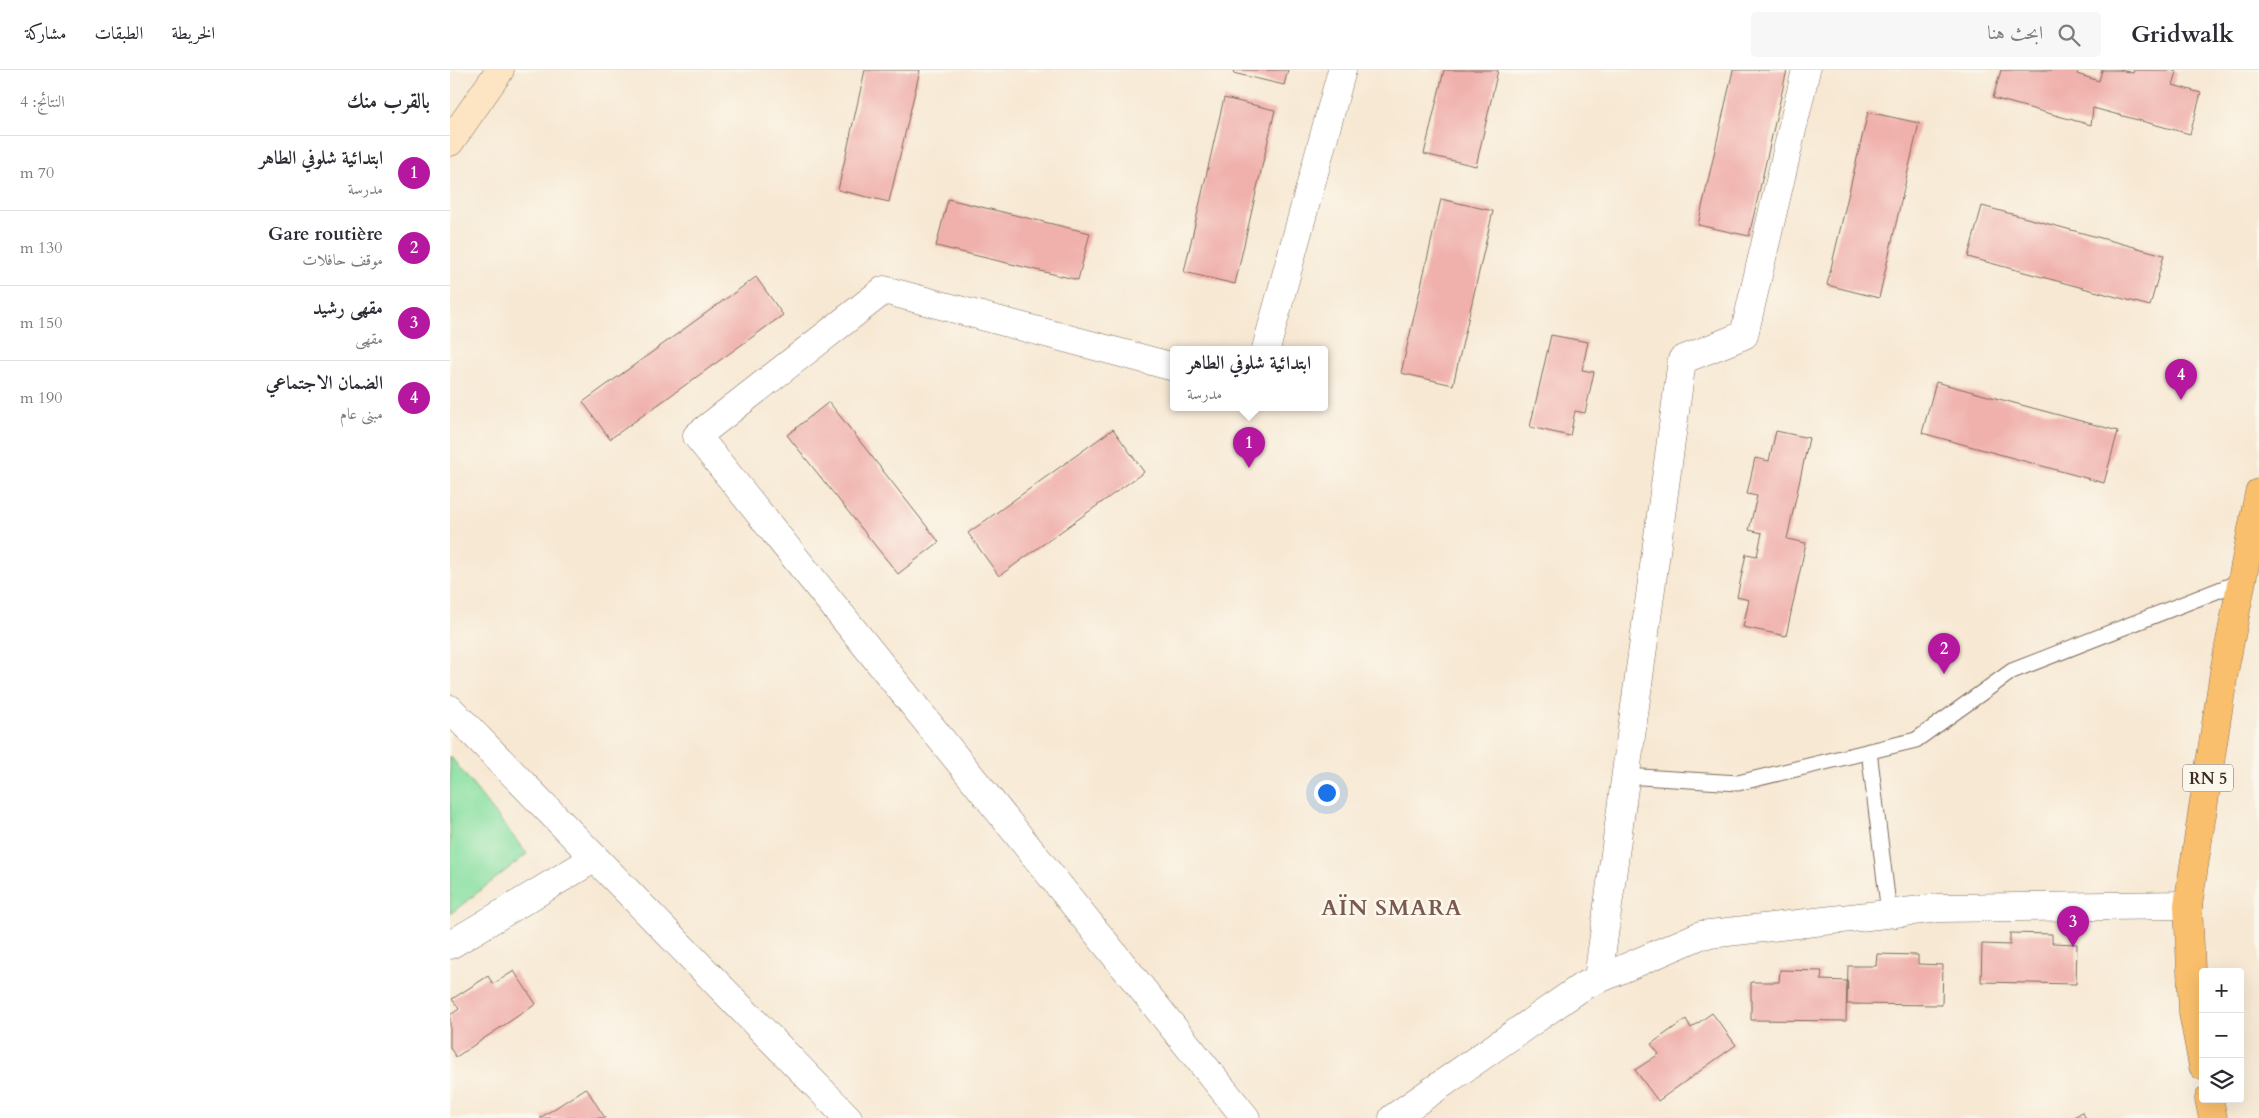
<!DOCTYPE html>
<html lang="ar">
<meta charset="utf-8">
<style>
:root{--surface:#fff;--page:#f7f7f7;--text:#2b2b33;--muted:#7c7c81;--line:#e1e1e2;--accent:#b5179e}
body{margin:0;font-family:Cardo,Amiri,serif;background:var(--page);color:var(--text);direction:rtl}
.controls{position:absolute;right:15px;bottom:15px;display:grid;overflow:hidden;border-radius:5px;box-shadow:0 5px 20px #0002}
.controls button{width:45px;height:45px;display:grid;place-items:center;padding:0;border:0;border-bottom:1px solid var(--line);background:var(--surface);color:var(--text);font:25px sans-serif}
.you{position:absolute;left:876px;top:722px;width:18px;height:18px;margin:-12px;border:4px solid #fff;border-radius:50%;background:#1a73e8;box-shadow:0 0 0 8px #1a73e833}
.badge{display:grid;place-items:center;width:32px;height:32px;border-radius:50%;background:var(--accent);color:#fff;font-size:16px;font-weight:700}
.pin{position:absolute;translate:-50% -41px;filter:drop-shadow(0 1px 2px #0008)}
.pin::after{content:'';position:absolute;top:26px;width:18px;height:15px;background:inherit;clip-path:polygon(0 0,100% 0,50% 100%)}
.popup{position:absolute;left:720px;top:276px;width:158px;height:65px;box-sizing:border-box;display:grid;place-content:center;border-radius:5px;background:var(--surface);filter:drop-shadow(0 1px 4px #0005);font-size:16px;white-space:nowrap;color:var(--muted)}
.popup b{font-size:19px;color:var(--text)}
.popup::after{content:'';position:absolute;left:50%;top:100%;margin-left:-10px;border:10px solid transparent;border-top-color:var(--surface)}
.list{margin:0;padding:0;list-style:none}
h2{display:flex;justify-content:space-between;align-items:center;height:65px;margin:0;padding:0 20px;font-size:21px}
h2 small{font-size:16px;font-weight:400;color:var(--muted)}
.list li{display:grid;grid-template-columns:32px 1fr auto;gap:15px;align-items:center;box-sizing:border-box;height:75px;padding:0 20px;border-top:1px solid var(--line)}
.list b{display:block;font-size:19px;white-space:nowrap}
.list p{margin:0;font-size:16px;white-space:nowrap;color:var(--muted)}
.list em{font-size:16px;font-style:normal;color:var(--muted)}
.icon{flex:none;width:28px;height:28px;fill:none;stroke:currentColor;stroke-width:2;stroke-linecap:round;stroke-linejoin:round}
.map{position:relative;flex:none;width:1809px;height:1048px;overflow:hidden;direction:ltr}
header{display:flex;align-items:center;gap:30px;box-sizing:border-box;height:70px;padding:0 25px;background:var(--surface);border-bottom:1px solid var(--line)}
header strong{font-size:24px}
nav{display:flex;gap:28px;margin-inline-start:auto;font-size:18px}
.search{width:350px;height:45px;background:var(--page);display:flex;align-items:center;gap:12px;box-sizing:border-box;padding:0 18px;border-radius:5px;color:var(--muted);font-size:19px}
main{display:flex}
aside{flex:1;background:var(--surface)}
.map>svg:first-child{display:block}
.green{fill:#8ae0a3;stroke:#628560}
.building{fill:#f0b0ac}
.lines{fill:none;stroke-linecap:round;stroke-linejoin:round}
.service-casing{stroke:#7d6c5d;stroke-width:17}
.minor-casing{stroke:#7d6c5d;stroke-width:29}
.secondary-casing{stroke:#7d6c5d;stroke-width:29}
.primary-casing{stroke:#7d6c5d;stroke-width:29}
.service{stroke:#fff;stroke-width:15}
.minor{stroke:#fff;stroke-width:28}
.secondary{stroke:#fde5c4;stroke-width:28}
.primary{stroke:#f9bf6c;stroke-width:28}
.labels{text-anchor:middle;stroke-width:5;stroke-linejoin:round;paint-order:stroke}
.shield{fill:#fbf7ec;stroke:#75685c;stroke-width:1}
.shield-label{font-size:16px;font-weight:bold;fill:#3b2a1e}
.district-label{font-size:22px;font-weight:bold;letter-spacing:1px;fill:#7a5950;stroke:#fbf7ec}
</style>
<header>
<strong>Gridwalk</strong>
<div class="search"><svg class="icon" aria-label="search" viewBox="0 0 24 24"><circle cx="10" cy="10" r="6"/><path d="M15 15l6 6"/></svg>ابحث هنا</div>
<nav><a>الخريطة</a><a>الطبقات</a><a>مشاركة</a></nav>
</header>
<main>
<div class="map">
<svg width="1809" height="1048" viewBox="0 0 1809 1048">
<rect width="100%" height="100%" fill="#fbf7ec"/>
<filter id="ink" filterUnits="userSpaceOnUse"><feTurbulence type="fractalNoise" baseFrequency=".02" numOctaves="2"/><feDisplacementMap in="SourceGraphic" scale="10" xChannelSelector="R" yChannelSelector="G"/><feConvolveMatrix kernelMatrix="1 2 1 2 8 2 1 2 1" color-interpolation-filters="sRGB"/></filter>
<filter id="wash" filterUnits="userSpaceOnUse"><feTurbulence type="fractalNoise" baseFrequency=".0096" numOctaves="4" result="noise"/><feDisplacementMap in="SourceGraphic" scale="20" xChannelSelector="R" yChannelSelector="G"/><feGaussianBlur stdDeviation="1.12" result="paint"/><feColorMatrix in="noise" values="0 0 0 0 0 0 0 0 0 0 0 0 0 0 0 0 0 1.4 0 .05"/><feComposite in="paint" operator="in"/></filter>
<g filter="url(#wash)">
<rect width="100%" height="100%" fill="#f7e8d3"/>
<path class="green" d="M 0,686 L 77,784 L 0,844 Z"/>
<g id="blocks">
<g class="building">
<path d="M 415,0 L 470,0 L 439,132 L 388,120 Z"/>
<path d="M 784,0 L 838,0 L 834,15 L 783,3 Z"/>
<path d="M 994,0 L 1048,0 L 1026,96 L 974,84 Z"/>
<path d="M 1283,0 L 1337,0 L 1299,166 L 1248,155 Z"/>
<path d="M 1551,0 L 1628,0 L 1627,4 L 1649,11 L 1652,0 L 1670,0 L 1683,3 L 1684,0 L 1720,0 L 1727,2 L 1723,15 L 1751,23 L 1740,64 L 1643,38 L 1641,55 L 1543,28 Z"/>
<path d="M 774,28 L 825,40 L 785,214 L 734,202 Z"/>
<path d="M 1418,42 L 1469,53 L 1429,228 L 1377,215 Z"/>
<path d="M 498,129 L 640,163 L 628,210 L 486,176 Z"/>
<path d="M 991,129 L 1043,141 L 1003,315 L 951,303 Z"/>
<path d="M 1532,136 L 1714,185 L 1700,236 L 1518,187 Z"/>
<path d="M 306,207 L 333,245 L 160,369 L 133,332 Z"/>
<path d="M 1101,265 L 1138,272 L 1132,300 L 1144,302 L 1135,343 L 1125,341 L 1120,366 L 1080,357 Z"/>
<path d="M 1486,312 L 1668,361 L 1654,413 L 1472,363 Z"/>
<path d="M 379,332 L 489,472 L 448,504 L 337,365 Z"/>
<path d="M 663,359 L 694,402 L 549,506 L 518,463 Z"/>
<path d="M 1326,361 L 1359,368 L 1337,469 L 1356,473 L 1336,566 L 1293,557 L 1299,530 L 1287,527 L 1296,484 L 1307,486 L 1312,463 L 1299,460 L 1307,426 L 1297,424 L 1305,388 L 1319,391 Z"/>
<path d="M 1560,863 L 1602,864 L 1602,873 L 1627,874 L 1626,914 L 1531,912 L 1532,874 L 1560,875 Z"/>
<path d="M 1427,884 L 1468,885 L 1468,894 L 1493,895 L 1492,935 L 1397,934 L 1398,896 L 1426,896 Z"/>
<path d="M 1330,900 L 1372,901 L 1371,910 L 1397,911 L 1396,951 L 1301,950 L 1301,912 L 1329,912 Z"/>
<path d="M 64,901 L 86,934 L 6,987 L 0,978 L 0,945 L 9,939 L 2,929 L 38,906 L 43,914 Z"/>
<path d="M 1262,943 L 1286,975 L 1208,1031 L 1185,1000 L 1209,984 L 1201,974 L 1236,949 L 1241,958 Z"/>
<path d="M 136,1018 L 155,1048 L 90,1048 Z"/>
<path d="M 1632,1042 L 1636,1048 L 1623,1048 Z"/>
</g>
</g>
</g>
<g filter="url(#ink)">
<use href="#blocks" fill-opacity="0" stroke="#7d6c5d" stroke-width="1"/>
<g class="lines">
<g class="service-casing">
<g id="service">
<path d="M 1419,681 L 1439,843"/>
<path d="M 1175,706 L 1288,713 L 1466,670 L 1562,601 L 1792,511"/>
</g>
</g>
<g class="minor-casing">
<g id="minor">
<path d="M 816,279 L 892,0"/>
<path d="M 724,297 L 434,220 L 247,366 L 796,1048"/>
<path d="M 0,639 L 398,1048"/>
<path d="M 0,875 L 145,788"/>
<path d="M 1148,909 L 1232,290 L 1294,265 L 1356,0"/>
<path d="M 943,1048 L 1133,916 L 1251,865 L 1489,838 L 1738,835"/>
</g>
</g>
<g class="secondary-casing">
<path id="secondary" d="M 0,72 L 50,0"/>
</g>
<g class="primary-casing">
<g id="primary">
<path d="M 1753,996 L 1743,943 L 1738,835 L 1774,602 L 1809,423"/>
<path d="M 1759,1029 L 1763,1048"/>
</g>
</g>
<use href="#service" class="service"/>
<use href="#minor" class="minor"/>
<use href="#secondary" class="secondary"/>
<use href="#primary" class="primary"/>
</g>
</g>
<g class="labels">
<rect class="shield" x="1733" y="694.5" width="50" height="27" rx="4"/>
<g class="shield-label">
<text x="1758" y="714">RN 5</text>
</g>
<g class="district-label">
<text x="942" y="845">AÏN SMARA</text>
</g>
</g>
</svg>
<div class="controls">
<button>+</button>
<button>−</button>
<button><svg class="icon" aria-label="layers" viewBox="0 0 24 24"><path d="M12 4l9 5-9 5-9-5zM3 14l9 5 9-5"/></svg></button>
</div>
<div class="you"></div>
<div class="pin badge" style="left:799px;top:398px">1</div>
<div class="popup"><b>ابتدائية شلوفي الطاهر</b>مدرسة</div>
<div class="pin badge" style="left:1494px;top:604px">2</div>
<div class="pin badge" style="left:1623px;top:877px">3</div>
<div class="pin badge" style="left:1731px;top:330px">4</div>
</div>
<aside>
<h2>بالقرب منك<small>النتائج: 4</small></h2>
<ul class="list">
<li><span class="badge">1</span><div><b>ابتدائية شلوفي الطاهر</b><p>مدرسة</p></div><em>70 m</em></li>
<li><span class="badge">2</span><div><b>Gare routière</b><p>موقف حافلات</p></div><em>130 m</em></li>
<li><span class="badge">3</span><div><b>مقهى رشيد</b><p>مقهى</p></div><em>150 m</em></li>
<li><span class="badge">4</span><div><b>الضمان الاجتماعي</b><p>مبنى عام</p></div><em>190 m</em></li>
</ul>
</aside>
</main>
